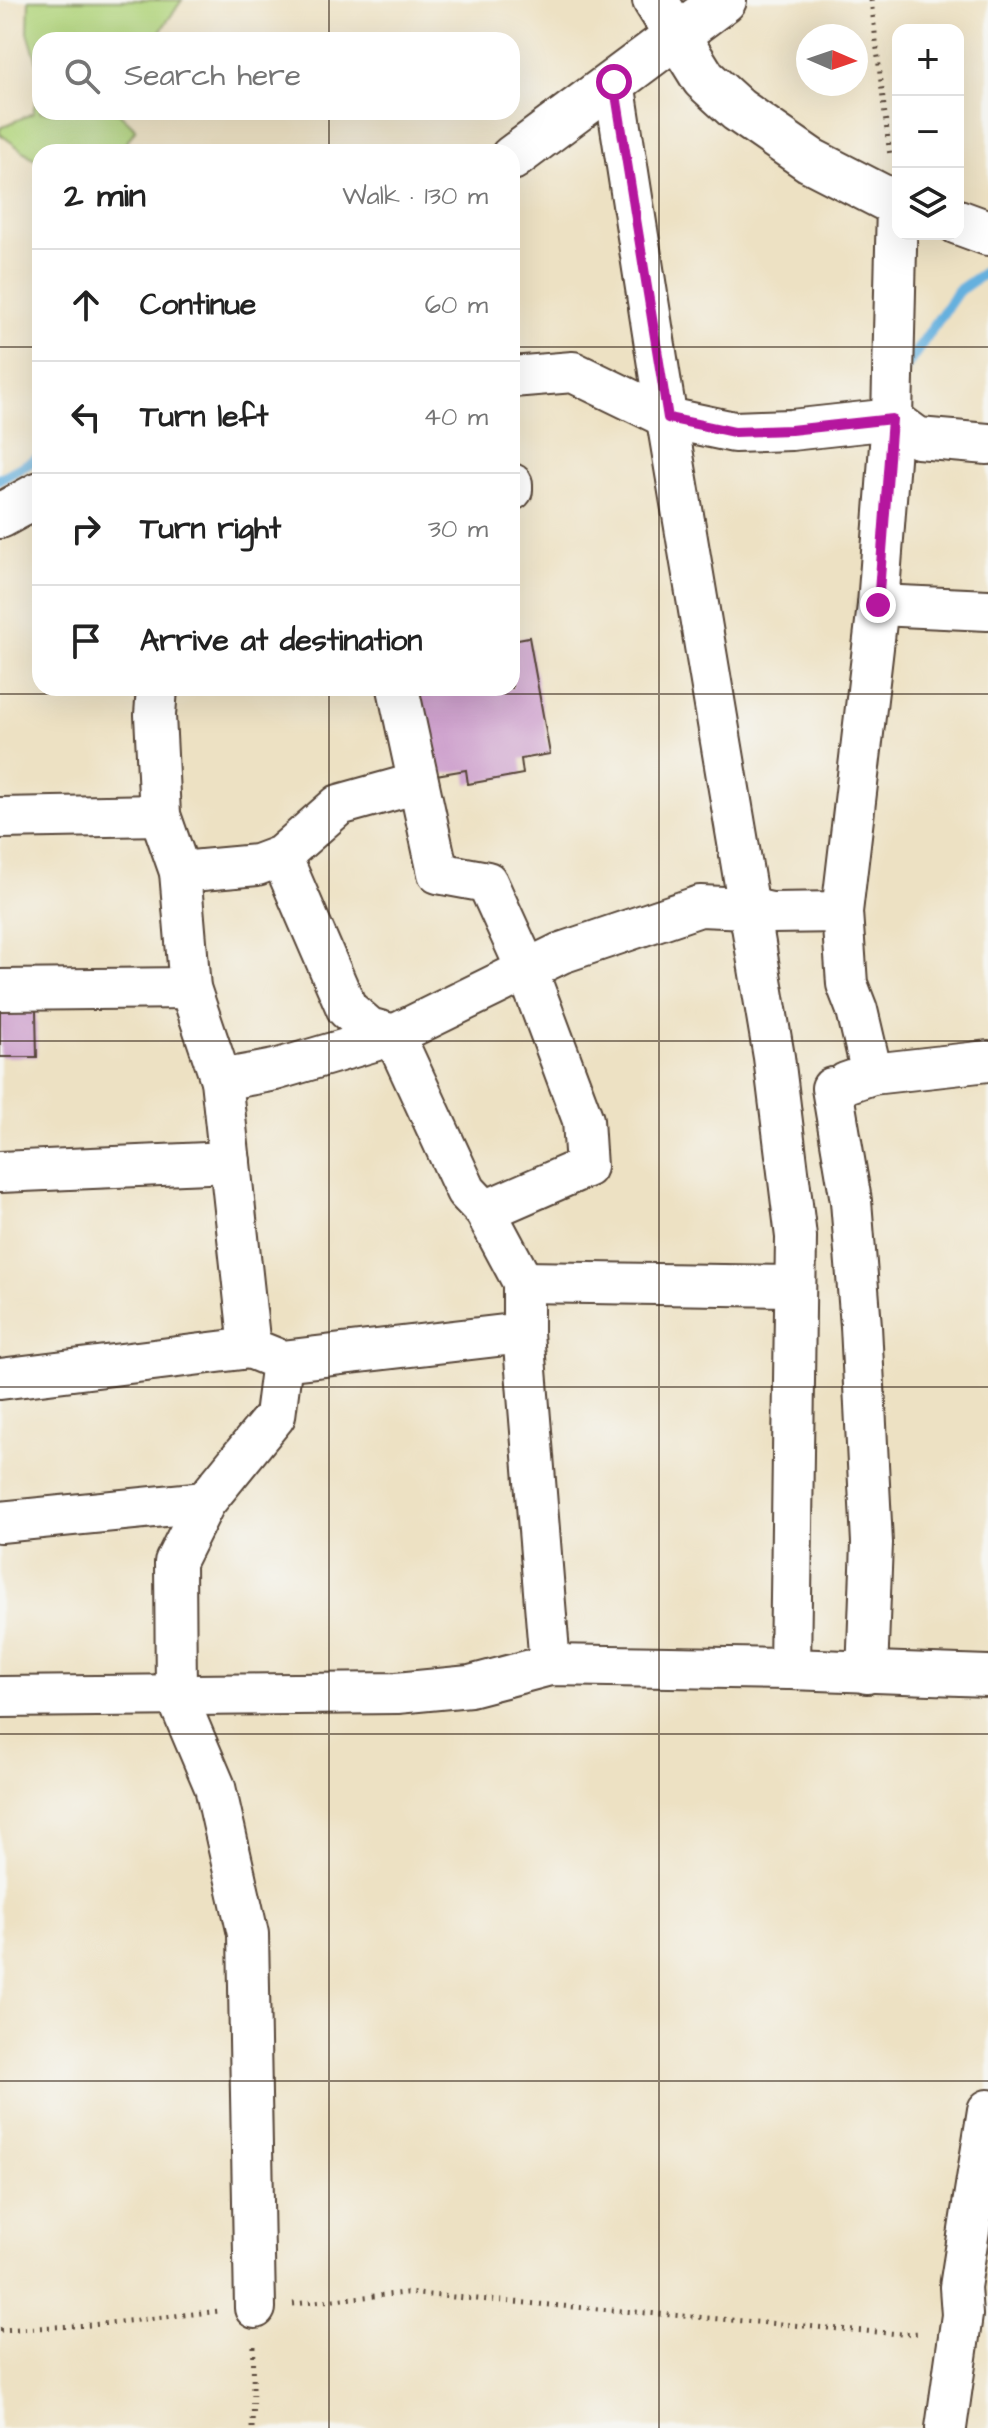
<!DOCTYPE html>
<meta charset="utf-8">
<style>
:root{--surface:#fff;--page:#f2f2f2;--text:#222;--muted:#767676;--line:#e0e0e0}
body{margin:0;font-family:"Architects Daughter",sans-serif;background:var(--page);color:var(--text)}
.controls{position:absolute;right:24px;top:24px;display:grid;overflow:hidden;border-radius:16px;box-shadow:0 8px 32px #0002}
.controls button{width:72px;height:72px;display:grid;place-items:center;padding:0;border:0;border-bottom:2px solid var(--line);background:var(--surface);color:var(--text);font:40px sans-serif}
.compass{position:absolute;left:796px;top:24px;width:72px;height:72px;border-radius:50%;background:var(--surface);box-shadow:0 8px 32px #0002;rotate:92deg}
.stop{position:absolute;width:24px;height:24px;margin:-18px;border:6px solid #b5179e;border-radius:50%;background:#fff}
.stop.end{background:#b5179e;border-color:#fff;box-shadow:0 2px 8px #0008}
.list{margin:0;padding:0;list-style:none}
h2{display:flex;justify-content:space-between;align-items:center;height:104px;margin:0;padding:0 32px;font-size:34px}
h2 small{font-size:26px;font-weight:400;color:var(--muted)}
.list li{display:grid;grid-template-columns:52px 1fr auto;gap:24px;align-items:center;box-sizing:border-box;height:112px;padding:0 32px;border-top:2px solid var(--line)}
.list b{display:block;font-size:30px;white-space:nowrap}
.list em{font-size:26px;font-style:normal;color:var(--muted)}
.icon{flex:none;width:44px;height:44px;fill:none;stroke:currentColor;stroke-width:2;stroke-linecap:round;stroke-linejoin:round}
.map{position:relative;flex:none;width:988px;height:2428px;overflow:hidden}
.search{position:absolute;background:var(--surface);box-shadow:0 8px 32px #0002;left:32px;top:32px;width:488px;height:88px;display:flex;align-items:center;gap:20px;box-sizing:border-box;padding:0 28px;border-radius:24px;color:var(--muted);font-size:30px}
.panel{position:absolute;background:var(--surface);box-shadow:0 8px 32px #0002;left:32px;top:144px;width:488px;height:552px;border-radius:24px}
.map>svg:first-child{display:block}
.green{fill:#b1d47c;stroke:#767f4d;stroke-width:2}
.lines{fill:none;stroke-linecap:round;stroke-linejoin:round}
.stream{stroke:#65b0de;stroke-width:11}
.building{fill:#cc9dcb}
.minor-casing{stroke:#564537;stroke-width:44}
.major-casing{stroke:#564537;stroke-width:48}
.path{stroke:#564537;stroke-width:5;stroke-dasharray:2 6;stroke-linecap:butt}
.minor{stroke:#fff;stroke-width:40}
.major{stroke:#fff;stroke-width:44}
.route{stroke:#b5179e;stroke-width:10}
.grid{fill:none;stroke:#3b2a1e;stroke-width:2;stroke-opacity:0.55}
</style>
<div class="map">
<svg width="988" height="2428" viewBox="0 0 988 2428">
<rect width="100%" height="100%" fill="#f6f6f2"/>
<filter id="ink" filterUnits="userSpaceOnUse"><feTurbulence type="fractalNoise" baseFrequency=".0125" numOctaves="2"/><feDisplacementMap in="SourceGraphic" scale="16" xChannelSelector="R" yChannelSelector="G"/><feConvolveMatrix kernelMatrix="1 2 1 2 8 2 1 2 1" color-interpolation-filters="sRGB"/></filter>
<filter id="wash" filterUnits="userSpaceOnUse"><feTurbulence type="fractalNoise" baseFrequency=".006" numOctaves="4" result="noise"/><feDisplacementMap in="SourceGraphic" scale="32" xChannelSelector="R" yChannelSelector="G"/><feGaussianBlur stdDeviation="1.8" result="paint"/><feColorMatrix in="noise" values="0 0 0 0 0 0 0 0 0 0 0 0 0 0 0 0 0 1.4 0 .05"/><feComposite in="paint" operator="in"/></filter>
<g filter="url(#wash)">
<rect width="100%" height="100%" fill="#ede1c3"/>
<g class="green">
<path d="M 29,0 L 182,0 L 154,40 L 40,40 L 40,72 L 28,32 Z"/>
<path d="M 40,81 L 40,112 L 118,112 L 136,129 L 119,152 L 40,152 L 40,163 L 0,134 L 0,128 L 33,113 Z"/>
</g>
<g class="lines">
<g class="stream">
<path d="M 905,368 L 958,291 L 988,270"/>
<path d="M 0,479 L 40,457"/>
</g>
</g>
<g id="blocks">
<g class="building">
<path d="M 529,637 L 550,754 L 521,759 L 523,774 L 468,784 L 466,770 L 424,777 L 407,688 L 512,688 L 512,640 Z"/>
<path d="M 0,1010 L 36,1010 L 37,1057 L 0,1057 Z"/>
</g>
</g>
</g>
<g filter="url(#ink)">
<use href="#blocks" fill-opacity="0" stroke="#564537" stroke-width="2"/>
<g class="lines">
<g class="minor-casing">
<g id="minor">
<path d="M 614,82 L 660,378 L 774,1057 L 796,1237 L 790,1669"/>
<path d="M 512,377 L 573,372 L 668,418 L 734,432 L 791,430 L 892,419 L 918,438 L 988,444"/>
<path d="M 512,484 L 512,490"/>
<path d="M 878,605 L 988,610"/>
<path d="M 157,688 L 155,715 L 160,815 L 180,872 L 190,988 L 221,1080 L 250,1348 L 282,1361 L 275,1416 L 205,1502 L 175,1562 L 176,1695 L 215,1787 L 248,1934 L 255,2308"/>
<path d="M 398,688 L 438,873 L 487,882 L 527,970 L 583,1120 L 586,1167 L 485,1211"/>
<path d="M 0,818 L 160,815"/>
<path d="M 281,856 L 347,1009 L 369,1028 L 394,1035 L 466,1191 L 485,1211 L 523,1282 L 523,1333 L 550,1665"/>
<path d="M 180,872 L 257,865 L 281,856 L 339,805 L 418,783"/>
<path d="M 0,990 L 190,988"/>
<path d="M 872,1074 L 857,1010 L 847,984 L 842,912 L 878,605 L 892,419 L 897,205"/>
<path d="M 221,1080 L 275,1070 L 394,1035 L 561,953 L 700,906 L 748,908 L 771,913 L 842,912"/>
<path d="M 846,1083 L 872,1074 L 988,1061"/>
<path d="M 832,1088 L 851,1201 L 861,1326 L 872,1543 L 867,1673"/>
<path d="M 0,1172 L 230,1162"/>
<path d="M 523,1282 L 794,1286"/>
<path d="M 282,1361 L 523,1333"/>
<path d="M 0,1379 L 250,1348"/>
<path d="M 0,1522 L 205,1502"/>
<path d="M 0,1697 L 397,1693 L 470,1686 L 550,1665 L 790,1669 L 988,1676"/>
<path d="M 946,2428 L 962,2315 L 960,2287 L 988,2110"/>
</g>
</g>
<g class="major-casing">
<g id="major">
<path d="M 655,0 L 704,79 L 738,110 L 810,160 L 898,205"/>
<path d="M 512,158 L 724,0"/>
<path d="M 958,222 L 988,233"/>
<path d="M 0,516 L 40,494"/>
</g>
</g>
<g class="path">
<path d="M 871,0 L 890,156"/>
<path d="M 293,2304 L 405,2293 L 901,2334 L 921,2333"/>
<path d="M 0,2330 L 91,2325 L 220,2311"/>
<path d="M 252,2428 L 254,2345"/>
</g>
<use href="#minor" class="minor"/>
<use href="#major" class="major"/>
</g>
</g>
<g class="lines" filter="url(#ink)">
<path class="route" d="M 614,82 L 668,418 L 734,432 L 791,430 L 892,419 L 878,605"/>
</g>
<path class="grid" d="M 329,0 L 329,40M 659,0 L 659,2428M 329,112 L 329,152M 0,347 L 40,347M 512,347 L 988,347M 329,688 L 329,2428M 0,694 L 988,694M 0,1041 L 988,1041M 0,1387 L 988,1387M 0,1734 L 988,1734M 0,2081 L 988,2081"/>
</svg>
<div class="controls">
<button>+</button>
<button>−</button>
<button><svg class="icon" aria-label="layers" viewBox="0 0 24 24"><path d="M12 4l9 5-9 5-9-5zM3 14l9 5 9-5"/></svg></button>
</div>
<svg class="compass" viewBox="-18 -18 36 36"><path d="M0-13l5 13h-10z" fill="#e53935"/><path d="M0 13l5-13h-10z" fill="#767676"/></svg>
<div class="stop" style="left:614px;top:82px"></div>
<div class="stop end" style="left:878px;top:605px"></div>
<div class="search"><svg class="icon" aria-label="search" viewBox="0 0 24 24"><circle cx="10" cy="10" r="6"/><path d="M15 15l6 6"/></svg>Search here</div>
<section class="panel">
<h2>2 min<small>Walk · 130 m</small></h2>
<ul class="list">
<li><svg class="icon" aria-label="ahead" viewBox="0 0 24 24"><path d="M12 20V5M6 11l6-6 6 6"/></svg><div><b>Continue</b></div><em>60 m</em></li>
<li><svg class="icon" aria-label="left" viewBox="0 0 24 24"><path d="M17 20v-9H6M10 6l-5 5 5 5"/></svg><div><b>Turn left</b></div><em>40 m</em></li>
<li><svg class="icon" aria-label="right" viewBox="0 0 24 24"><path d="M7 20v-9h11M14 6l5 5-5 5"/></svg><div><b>Turn right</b></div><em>30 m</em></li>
<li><svg class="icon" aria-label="arrive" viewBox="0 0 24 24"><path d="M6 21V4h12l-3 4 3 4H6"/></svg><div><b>Arrive at destination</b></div></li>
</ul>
</section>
</div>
